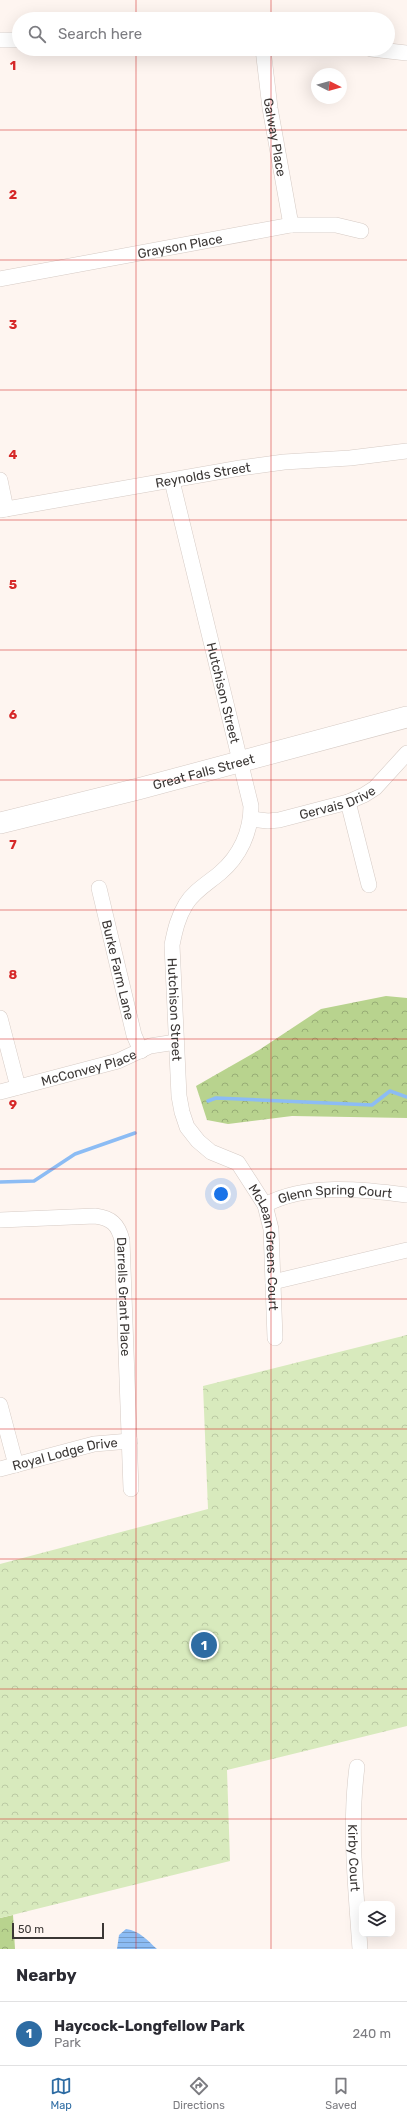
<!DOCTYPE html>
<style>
:root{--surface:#fff;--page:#f7f7f7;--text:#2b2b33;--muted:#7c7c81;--line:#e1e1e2;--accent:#2e6ca3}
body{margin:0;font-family:Rubik,sans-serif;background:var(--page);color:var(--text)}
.controls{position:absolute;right:12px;bottom:12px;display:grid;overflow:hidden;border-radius:8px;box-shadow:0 4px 16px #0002}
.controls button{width:36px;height:36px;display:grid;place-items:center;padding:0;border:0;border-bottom:1px solid var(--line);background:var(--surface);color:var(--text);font:20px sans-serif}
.compass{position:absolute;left:311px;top:68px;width:36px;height:36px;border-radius:50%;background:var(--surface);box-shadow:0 4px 16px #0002;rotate:96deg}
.scale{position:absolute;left:12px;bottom:10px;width:92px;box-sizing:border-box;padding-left:4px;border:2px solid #3b3735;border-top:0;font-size:11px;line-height:14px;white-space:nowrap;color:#3b3735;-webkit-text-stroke:3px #fef5f0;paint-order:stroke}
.you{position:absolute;left:221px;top:1194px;width:14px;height:14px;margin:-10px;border:3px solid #fff;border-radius:50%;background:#1a73e8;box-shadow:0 0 0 6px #1a73e833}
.badge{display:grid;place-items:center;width:26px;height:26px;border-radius:50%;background:var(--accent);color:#fff;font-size:13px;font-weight:700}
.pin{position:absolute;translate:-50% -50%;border:2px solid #fff;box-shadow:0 1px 4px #0006}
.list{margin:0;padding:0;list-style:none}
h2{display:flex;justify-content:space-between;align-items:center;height:52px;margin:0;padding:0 16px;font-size:17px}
h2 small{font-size:13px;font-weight:400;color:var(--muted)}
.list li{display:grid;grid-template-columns:26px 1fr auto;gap:12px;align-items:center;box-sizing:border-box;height:64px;padding:0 16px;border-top:1px solid var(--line)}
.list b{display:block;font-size:15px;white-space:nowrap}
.list p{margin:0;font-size:13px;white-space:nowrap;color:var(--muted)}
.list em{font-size:13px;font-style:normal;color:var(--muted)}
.icon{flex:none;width:22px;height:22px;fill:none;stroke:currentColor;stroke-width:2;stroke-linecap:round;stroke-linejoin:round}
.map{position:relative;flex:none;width:407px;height:1949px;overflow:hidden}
.search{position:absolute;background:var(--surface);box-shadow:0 4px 16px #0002;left:12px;right:12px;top:12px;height:44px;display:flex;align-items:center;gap:10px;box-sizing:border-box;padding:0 14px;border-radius:22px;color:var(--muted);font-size:15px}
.sheet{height:116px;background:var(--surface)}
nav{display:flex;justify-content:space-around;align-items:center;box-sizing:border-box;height:56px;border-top:1px solid var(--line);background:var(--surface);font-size:11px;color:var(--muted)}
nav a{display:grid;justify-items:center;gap:2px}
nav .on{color:var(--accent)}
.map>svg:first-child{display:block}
.forest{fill:url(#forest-crowns)}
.park{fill:url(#park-crowns)}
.water{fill:url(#water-rules)}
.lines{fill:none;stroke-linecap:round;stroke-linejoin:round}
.stream{stroke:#8cbcf4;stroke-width:3.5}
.minor-casing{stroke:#d6cbc5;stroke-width:16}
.secondary-casing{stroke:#d6cbc5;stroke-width:22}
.minor{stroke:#fff;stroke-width:15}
.secondary{stroke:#fff;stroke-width:21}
.grid{fill:none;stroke:#d62828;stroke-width:1;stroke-opacity:0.55}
.labels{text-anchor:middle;stroke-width:4;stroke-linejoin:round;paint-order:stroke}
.street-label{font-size:13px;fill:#3b3735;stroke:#fef5f0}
.grid-label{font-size:13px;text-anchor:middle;font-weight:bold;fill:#d62828;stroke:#fef5f0;stroke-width:4;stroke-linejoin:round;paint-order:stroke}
</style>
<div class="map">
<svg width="407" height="1949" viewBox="0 0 407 1949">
<defs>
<pattern id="forest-crowns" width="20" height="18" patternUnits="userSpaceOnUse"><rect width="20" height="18" fill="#b8d38e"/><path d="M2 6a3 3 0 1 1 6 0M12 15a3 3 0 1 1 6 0" fill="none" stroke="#97ac75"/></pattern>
<pattern id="park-crowns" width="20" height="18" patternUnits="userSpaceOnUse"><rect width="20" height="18" fill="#d8eabd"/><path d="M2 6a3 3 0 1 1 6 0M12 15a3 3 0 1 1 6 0" fill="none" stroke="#bac9a3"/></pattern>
<pattern id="water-rules" width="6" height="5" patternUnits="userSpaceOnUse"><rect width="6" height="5" fill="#8cbcf4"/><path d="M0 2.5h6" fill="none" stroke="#749ac6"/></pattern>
</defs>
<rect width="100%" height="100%" fill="#fef5f0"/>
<g class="forest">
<path d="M 386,996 L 407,998 L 407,1118 L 292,1116 L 228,1124 L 207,1120 L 196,1086 L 259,1050 L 321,1009 Z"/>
<path d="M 13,1915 L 15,1949 L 0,1949 L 0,1918 Z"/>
</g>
<path class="park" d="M 407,1335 L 407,1726 L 227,1770 L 230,1861 L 0,1918 L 0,1564 L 208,1509 L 203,1386 Z"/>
<path class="water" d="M 126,1929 C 140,1931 147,1940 157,1949 L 117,1949 L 119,1935 Z"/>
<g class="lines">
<g class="stream">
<path d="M 208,1101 L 216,1098 L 372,1105 L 390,1091 L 407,1097"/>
<path d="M 0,1182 L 34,1181 L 75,1154 L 135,1133"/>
</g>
<g class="minor-casing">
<g id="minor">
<path d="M 0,40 L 19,40"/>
<path id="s1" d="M 263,49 L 270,108 L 291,225"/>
<path d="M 371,49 L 407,53"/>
<path id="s2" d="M 0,279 L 291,225 L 336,225 L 361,231"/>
<path d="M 0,480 L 6,509"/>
<path id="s3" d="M 172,481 L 251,806 C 251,832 240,856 220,873 C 208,883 194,891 186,904 C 178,917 175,930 172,945 L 179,1096 L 182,1112 L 187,1127 L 198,1141 L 211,1152 L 238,1163 L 265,1205 L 271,1229 L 275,1338"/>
<path id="s4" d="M 0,510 L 240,468 L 284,462 L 350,458 L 407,451"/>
<path d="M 348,802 L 369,885"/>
<path id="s5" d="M 251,819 L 268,821 L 279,820 L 348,802 L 364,795 L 375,788 L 407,753"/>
<path id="s6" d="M 99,888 L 134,1035 L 141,1051"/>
<path d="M 0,1018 L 18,1087"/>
<path id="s7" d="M 0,1092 L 118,1061 L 150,1046 L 176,1042"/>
<path id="s8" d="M 265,1205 C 306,1183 362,1189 407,1195"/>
<path id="s9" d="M 0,1220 L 95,1216 C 111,1218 118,1224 122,1240 L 131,1489"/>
<path d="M 273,1282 L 407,1250"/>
<path d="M 0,1405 L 16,1465"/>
<path id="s10" d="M 0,1469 L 94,1444 L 130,1441"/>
<path id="s11" d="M 357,1767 C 349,1828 356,1888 360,1949"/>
</g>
</g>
<g class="secondary-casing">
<g id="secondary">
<path id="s12" d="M 0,823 L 138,789 L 407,717"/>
</g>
</g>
<use href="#minor" class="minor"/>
<use href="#secondary" class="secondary"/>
</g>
<path class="grid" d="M 136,0 L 136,19M 271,0 L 271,19M 136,49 L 136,1949M 271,49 L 271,1949M 0,130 L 407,130M 0,260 L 407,260M 0,390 L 407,390M 0,520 L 407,520M 0,650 L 407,650M 0,780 L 407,780M 0,910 L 407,910M 0,1039 L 407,1039M 0,1169 L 407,1169M 0,1299 L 407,1299M 0,1429 L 407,1429M 0,1559 L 407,1559M 0,1689 L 407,1689M 0,1819 L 407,1819"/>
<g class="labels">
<g class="street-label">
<text dy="5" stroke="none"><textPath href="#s1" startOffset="89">Galway Place</textPath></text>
<text dy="5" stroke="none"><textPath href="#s2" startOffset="183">Grayson Place</textPath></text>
<text dy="5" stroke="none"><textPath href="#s4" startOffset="206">Reynolds Street</textPath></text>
<text dy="5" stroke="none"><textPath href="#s3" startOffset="218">Hutchison Street</textPath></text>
<text dy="5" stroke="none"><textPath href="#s12" startOffset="210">Great Falls Street</textPath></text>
<text dy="5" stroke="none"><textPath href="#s5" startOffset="89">Gervais Drive</textPath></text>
<text dy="5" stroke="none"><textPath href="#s6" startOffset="84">Burke Farm Lane</textPath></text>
<text dy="5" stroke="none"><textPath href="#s3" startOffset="565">Hutchison Street</textPath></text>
<text dy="5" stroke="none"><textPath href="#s7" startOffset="92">McConvey Place</textPath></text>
<text dy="5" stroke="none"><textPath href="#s8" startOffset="72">Glenn Spring Court</textPath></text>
<text dy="5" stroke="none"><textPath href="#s3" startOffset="839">McLean Greens Court</textPath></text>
<text dy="5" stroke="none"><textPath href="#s9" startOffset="191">Darrells Grant Place</textPath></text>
<text dy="5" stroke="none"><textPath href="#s10" startOffset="67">Royal Lodge Drive</textPath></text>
<text dy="5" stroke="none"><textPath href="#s11" startOffset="91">Kirby Court</textPath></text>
</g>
</g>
<g class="grid-label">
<text x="13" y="70">1</text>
<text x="13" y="199">2</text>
<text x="13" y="329">3</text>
<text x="13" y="459">4</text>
<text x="13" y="589">5</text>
<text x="13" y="719">6</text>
<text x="13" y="849">7</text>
<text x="13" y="979">8</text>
<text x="13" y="1109">9</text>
</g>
</svg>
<div class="controls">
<button><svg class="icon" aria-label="layers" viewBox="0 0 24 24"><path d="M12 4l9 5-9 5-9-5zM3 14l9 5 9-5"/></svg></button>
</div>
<svg class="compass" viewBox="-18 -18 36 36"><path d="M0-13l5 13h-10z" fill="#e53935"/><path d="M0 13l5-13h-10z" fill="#7c7c81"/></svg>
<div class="scale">50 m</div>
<div class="you"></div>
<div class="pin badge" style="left:204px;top:1645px">1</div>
<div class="search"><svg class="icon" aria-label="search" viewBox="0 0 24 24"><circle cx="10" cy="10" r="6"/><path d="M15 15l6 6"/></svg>Search here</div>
</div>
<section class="sheet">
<h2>Nearby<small></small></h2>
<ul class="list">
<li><span class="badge">1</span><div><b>Haycock-Longfellow Park</b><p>Park</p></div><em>240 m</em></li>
</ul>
</section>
<nav>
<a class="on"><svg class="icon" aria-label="map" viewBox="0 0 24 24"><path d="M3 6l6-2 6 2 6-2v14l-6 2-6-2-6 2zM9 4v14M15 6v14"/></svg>Map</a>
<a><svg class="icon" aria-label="directions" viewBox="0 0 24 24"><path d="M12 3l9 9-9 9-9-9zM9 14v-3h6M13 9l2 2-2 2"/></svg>Directions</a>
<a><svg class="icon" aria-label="saved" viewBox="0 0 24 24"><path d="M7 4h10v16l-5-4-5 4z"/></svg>Saved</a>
</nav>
